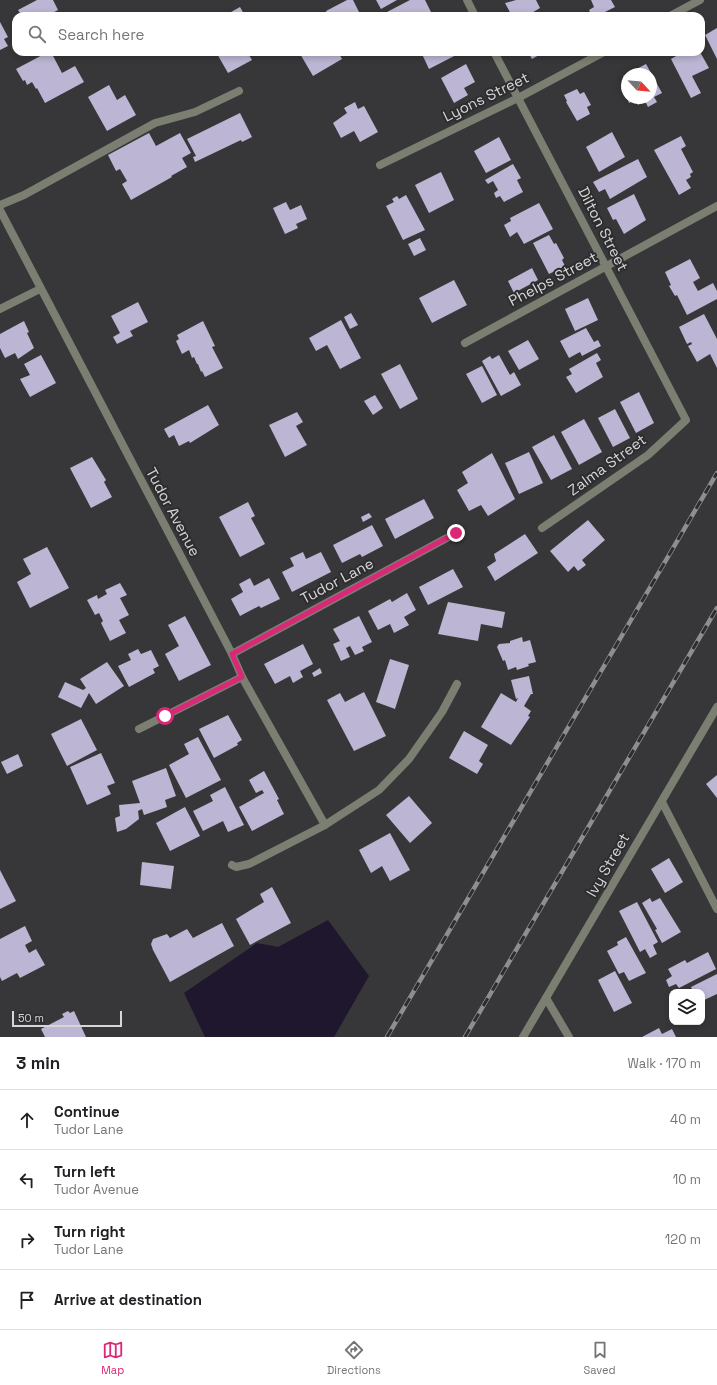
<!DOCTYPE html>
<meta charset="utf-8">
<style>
:root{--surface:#fff;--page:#f6f6f6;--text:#202124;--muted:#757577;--line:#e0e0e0;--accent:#db2777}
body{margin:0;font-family:"Space Grotesk",sans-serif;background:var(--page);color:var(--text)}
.controls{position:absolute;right:12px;bottom:12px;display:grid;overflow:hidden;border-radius:8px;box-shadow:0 2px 6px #0003}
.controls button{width:36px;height:36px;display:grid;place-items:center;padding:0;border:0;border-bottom:1px solid var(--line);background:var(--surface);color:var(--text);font:20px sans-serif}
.compass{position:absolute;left:621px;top:68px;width:36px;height:36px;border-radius:50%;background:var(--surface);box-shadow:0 2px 6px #0003;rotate:116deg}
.scale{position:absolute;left:12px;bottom:10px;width:110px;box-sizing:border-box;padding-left:4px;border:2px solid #d6d6d7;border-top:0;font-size:11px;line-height:14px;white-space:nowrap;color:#d6d6d7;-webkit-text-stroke:3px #2d2d2f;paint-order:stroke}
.stop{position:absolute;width:12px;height:12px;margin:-9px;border:3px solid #db2777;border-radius:50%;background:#fff}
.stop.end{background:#db2777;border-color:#fff;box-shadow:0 1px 4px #0008}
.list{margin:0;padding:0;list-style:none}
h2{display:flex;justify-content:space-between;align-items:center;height:52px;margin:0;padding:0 16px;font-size:17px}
h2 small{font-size:13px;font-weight:400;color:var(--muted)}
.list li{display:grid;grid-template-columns:26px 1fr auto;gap:12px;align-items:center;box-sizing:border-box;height:60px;padding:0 16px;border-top:1px solid var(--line)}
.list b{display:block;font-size:15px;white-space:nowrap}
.list p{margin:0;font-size:13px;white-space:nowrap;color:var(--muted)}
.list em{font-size:13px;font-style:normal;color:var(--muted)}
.icon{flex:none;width:22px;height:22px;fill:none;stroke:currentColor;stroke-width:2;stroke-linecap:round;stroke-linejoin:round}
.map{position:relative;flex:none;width:717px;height:1037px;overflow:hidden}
.search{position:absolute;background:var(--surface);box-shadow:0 2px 6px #0003;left:12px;right:12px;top:12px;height:44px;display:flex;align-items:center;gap:10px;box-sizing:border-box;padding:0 14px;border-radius:12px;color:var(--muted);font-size:15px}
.sheet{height:292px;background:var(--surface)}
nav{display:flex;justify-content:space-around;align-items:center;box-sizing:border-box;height:56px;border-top:1px solid var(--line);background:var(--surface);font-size:11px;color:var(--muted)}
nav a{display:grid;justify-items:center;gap:2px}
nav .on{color:var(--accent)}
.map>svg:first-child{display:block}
.water{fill:#1e172e}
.building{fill:#bcb5d3}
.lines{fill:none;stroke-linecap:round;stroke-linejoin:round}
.service{stroke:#7b7f72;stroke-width:8}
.minor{stroke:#7b7f72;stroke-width:8}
.rail-casing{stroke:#8e8e8f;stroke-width:4.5}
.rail{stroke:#2d2d2f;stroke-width:3;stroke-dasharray:9;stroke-linecap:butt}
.route{stroke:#db2777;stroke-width:5}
.labels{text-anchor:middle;stroke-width:4;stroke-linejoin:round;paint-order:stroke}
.street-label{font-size:15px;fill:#d6d6d7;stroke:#2d2d2f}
</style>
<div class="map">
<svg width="717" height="1037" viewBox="0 0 717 1037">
<rect width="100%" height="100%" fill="#373739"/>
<path class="water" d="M 328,920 L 369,976 L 334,1037 L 205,1037 L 184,993 L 257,943 L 278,947 Z"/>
<g class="building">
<path d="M 37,0 L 53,0 L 58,10 L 47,16 L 22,16 L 18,10 Z"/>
<path d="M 347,0 L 353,0 L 361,16 L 328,16 L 326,11 Z"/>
<path d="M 376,0 L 397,0 L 381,9 Z"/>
<path d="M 410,0 L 425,0 L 433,16 L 390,16 L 387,12 Z"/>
<path d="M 516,0 L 536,0 L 540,8 L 530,14 L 531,16 L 512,16 L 505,3 Z"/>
<path d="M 591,0 L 611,0 L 615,7 L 597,16 L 592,16 L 589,10 L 594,7 Z"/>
<path d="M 240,7 L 245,16 L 224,16 Z"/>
<path d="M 0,22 L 8,37 L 4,39 L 8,46 L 0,50 Z"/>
<path d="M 717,28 L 717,59 L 705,35 Z"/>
<path d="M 48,52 L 51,52 L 62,73 L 75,66 L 84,82 L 45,103 L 37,88 L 36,89 L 32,82 L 27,85 L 25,80 L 23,81 L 16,69 Z"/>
<path d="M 216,52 L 247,52 L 252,60 L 228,73 Z"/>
<path d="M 299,52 L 338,52 L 342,59 L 313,76 Z"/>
<path d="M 421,52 L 460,52 L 460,53 L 429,69 Z"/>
<path d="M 528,52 L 544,52 L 532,59 Z"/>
<path d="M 676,52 L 700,52 L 709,68 L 692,76 L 701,93 L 691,98 L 671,59 L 678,55 Z"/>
<path d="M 466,64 L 475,82 L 464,88 L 468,95 L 454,103 L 441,78 Z"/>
<path d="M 646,64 L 662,93 L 654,97 L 657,102 L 648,107 L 645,101 L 638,105 L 636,100 L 629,103 L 627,98 L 651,98 L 651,74 L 627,74 L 627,83 L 623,76 Z"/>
<path d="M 109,85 L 117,100 L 125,95 L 136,115 L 107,131 L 88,97 Z"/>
<path d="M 577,89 L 580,94 L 584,92 L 591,105 L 587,107 L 590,114 L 577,121 L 566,102 L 567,101 L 564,95 Z"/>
<path d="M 355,102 L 358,109 L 364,106 L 378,132 L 360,142 L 354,131 L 341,138 L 333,123 L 347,113 L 344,108 Z"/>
<path d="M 240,113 L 252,137 L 242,142 L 241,140 L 195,162 L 193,157 L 196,156 L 187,139 Z"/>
<path d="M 612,132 L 625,157 L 599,172 L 586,147 Z"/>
<path d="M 149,133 L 156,146 L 180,133 L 191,153 L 182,158 L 187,167 L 171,176 L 172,177 L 131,200 L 122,184 L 127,181 L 120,169 L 116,171 L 108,155 Z"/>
<path d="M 681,136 L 686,146 L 681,149 L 693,172 L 690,174 L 691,177 L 686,180 L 691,188 L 679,195 L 654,150 Z"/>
<path d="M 499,137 L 511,160 L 486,173 L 474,151 Z"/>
<path d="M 638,159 L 647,177 L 610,199 L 605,189 L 599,192 L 593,182 Z"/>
<path d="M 513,164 L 521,178 L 517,180 L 523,192 L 504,202 L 500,196 L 496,198 L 494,193 L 498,190 L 493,181 L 488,184 L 485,180 Z"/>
<path d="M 441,172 L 454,200 L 429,213 L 415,185 Z"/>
<path d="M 634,194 L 646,220 L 624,234 L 616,219 L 613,220 L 607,208 Z"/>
<path d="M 406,195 L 425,230 L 403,240 L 386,206 L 394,202 L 392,199 L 397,196 L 399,199 Z"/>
<path d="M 286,202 L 290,210 L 301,205 L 307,219 L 296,224 L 298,228 L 285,234 L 273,208 Z"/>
<path d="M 539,203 L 553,229 L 524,244 L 517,232 L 510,237 L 504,225 L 511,221 L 510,218 Z"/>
<path d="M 549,235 L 554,244 L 556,243 L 564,258 L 562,260 L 565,266 L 549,274 L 533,243 Z"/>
<path d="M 420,238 L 426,250 L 414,256 L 408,244 Z"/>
<path d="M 690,259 L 700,278 L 693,282 L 698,291 L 713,283 L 717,291 L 717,299 L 687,315 L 677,295 L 675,296 L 669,286 L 671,285 L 665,272 Z"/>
<path d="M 532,268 L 538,280 L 514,293 L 508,281 Z"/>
<path d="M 454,280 L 467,305 L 432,323 L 419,298 Z"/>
<path d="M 588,298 L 598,320 L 575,331 L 565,309 Z"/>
<path d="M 138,302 L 148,322 L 130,331 L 133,336 L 117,344 L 113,337 L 120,333 L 111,316 Z"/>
<path d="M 351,313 L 358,325 L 350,329 L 344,317 Z"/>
<path d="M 704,314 L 717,339 L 717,368 L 710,354 L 697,362 L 688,346 L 692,344 L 691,342 L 687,344 L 679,327 Z"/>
<path d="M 341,320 L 361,358 L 340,369 L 327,345 L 316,351 L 309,338 Z"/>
<path d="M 24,321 L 29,332 L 27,333 L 34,348 L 18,359 L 15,353 L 5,358 L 0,348 L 0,334 Z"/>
<path d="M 203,321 L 215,346 L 212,347 L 223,368 L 205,377 L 202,371 L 201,372 L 198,364 L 197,364 L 194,357 L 192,358 L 189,350 L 182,354 L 176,341 L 179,339 L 177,335 Z"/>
<path d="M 586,328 L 594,342 L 598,340 L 601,346 L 582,356 L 580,352 L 569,358 L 560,341 Z"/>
<path d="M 528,340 L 539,359 L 519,370 L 508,351 Z"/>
<path d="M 597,353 L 601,360 L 596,363 L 603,377 L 576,393 L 566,377 L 572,374 L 569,369 Z"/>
<path d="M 41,355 L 56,383 L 30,397 L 20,379 L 30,375 L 24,364 Z"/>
<path d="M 499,355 L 510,375 L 514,372 L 521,385 L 501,396 L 482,361 L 490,356 L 492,359 Z"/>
<path d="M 400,364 L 418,399 L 400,409 L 381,374 Z"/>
<path d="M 482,366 L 497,395 L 482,403 L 466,374 Z"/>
<path d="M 639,392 L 654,423 L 636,433 L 620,402 Z"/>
<path d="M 375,395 L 383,408 L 373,415 L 364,401 Z"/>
<path d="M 208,405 L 219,425 L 190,443 L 189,441 L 179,446 L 174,435 L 169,438 L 164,429 Z"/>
<path d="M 615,409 L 630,438 L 613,447 L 598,418 Z"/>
<path d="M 297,412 L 303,422 L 296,426 L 307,445 L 285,457 L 269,425 Z"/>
<path d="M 584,419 L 602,452 L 579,465 L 561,432 Z"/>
<path d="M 554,435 L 572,469 L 551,480 L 532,447 Z"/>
<path d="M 529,452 L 543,483 L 519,494 L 505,463 Z"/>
<path d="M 492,453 L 515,499 L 488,516 L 481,505 L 469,511 L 457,490 L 468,483 L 462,472 Z"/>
<path d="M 92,457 L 106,480 L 104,482 L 112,497 L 91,508 L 70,468 Z"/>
<path d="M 424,499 L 434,518 L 395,539 L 385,519 Z"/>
<path d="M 248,502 L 255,516 L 251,518 L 265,544 L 240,557 L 219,517 Z"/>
<path d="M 369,513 L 372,517 L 363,522 L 361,517 Z"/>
<path d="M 588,520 L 605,540 L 582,560 L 586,565 L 578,571 L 574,566 L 568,572 L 550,551 Z"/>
<path d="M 372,525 L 383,546 L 362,557 L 360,554 L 342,563 L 333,545 Z"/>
<path d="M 525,534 L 538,553 L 495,581 L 487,567 L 496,561 L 494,554 Z"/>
<path d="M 47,547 L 69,588 L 30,608 L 17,582 L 31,574 L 23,559 Z"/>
<path d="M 303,552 L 306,559 L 321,552 L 331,572 L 292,592 L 282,572 L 294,566 L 290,558 Z"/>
<path d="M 453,569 L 463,587 L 428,605 L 419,587 Z"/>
<path d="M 250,578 L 254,586 L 269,578 L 280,599 L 261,608 L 259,606 L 240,616 L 231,599 L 243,592 L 239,584 Z"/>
<path d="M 120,583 L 127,595 L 120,598 L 129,615 L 119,620 L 126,633 L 110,641 L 101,623 L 103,621 L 99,613 L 95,615 L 87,600 L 97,595 L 98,599 L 107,594 L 105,590 Z"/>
<path d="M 407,593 L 416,610 L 404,617 L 409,625 L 394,633 L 390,624 L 378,630 L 368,611 L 390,599 L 392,602 Z"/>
<path d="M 448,602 L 505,612 L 502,628 L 481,624 L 478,641 L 438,634 Z"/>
<path d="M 185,616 L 211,665 L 179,681 L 165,654 L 179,646 L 168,625 Z"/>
<path d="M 359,616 L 372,642 L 362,647 L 364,651 L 355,655 L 350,646 L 346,648 L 350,657 L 341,661 L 333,644 L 340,641 L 333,629 Z"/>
<path d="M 522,637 L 523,642 L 530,640 L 536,662 L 528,664 L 529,666 L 517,670 L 516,667 L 508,670 L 505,660 L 503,661 L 497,647 L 499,644 L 510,643 L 510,641 Z"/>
<path d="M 303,644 L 313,664 L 300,671 L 303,677 L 293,683 L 290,676 L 275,684 L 264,664 Z"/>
<path d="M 138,649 L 141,654 L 151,650 L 159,666 L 153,669 L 155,673 L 129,687 L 118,666 L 131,660 L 128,654 Z"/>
<path d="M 390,659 L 409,665 L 395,709 L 376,702 Z"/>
<path d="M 107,662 L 124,686 L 96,704 L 89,693 L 81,708 L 58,697 L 65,682 L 83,690 L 86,688 L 80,679 Z"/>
<path d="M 320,668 L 322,673 L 314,677 L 312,673 Z"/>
<path d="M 529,676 L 533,694 L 531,694 L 524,706 L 531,711 L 528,716 L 530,717 L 511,745 L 481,727 L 501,693 L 516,702 L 518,698 L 516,699 L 511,680 Z"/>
<path d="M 364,692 L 386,736 L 354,751 L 327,700 L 340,693 L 345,702 Z"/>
<path d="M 228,715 L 242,740 L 237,743 L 238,745 L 214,758 L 199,729 Z"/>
<path d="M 81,719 L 97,750 L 67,766 L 51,734 Z"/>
<path d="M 464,731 L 488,745 L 479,761 L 483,764 L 477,774 L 449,758 Z"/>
<path d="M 198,737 L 221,780 L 186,798 L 169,765 L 189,754 L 184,744 Z"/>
<path d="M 101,753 L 115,783 L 107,786 L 111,794 L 87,805 L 70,767 Z"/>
<path d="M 18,754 L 23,766 L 7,774 L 1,762 Z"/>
<path d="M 166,768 L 176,796 L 165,800 L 167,807 L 144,815 L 142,809 L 138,811 L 139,819 L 126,829 L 117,832 L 115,818 L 120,816 L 119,805 L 140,803 L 132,781 Z"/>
<path d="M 264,771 L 279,799 L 277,800 L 284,814 L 252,831 L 239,807 L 264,793 L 262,790 L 256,793 L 249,780 Z"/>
<path d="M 717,775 L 717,798 L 706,784 Z"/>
<path d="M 225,787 L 244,825 L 228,832 L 223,821 L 203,831 L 193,811 L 213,801 L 210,795 Z"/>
<path d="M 409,796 L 432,823 L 410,843 L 386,815 Z"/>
<path d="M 185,807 L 200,836 L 170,851 L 156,823 Z"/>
<path d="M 390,833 L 410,870 L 390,881 L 382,866 L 371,873 L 359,850 Z"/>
<path d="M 669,858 L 683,882 L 665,893 L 651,869 Z"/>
<path d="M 142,862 L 174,866 L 171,889 L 140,885 Z"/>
<path d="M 0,870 L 16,901 L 0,909 Z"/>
<path d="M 272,887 L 291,923 L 250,945 L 236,919 L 264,902 L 260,894 Z"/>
<path d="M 650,898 L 652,902 L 660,898 L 681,932 L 662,943 L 655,930 L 657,929 L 642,903 Z"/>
<path d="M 637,902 L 658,942 L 653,945 L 657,954 L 650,958 L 645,949 L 640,952 L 619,911 Z"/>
<path d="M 222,923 L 234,946 L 170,982 L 153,950 L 151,944 L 153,939 L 167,934 L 170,938 L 187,929 L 193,938 Z"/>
<path d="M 25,926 L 32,941 L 25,945 L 29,953 L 36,949 L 45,965 L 20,978 L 17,973 L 2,981 L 0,977 L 0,939 Z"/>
<path d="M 626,937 L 646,973 L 629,981 L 624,972 L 619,974 L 607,951 L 618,945 L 617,942 Z"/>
<path d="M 708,952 L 716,969 L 679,988 L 676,984 L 669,987 L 666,980 L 672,976 L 668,969 L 685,960 L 687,963 Z"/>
<path d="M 615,971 L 632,1003 L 614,1012 L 598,980 Z"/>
<path d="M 717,974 L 717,994 L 702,1001 L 702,992 L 693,992 L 691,987 Z"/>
<path d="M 68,1011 L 70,1013 L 74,1011 L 86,1037 L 45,1037 L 41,1029 L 64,1017 L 62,1014 Z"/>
<path d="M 659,1028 L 662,1034 L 672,1029 L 676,1037 L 642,1037 Z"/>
</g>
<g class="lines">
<path class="service" d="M 0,205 L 24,195 L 155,123 L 195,112 L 239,91"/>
<g class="minor">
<path d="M 467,0 L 475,16"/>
<path d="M 670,16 L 700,0"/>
<path d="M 494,52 L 686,420 L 648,455 L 542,528"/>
<path d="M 380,165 L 518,98 L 604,52"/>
<path d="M 0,210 L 232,654 L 242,677 L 325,825"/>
<path d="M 0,309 L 40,289"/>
<path d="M 465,343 L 717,206"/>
<path d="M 232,654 L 456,533"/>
<path d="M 139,729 L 242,677"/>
<path d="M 662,802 L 717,909"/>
<path d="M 232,865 L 236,867 L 249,864 L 325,825 L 379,790 L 409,759 L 442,712 L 457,684"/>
<path d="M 546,998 L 569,1037"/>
<path d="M 523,1037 L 717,707"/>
</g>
<g class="rail-casing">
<g id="rail">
<path d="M 387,1037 L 717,473"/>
<path d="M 465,1037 L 717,608"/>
</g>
</g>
<use href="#rail" class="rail"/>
</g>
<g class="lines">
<path class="route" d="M 165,716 L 242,677 L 232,654 L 456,533"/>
</g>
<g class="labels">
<g class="street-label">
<text transform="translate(486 97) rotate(-26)" y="5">Lyons Street</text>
<text transform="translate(603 229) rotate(63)" y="5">Dilton Street</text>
<text transform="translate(553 279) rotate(-28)" y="5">Phelps Street</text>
<text transform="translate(607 465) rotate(-36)" y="5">Zalma Street</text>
<text transform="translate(173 512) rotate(62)" y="5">Tudor Avenue</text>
<text transform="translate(337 581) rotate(-28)" y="5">Tudor Lane</text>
<text transform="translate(608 865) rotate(-60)" y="5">Ivy Street</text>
</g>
</g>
</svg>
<div class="controls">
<button><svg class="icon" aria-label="layers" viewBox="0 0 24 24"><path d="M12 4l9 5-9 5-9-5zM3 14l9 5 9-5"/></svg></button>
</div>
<svg class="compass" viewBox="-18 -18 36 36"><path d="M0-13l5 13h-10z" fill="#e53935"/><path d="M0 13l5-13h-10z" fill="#757577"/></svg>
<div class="scale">50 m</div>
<div class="stop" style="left:165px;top:716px"></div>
<div class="stop end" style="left:456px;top:533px"></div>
<div class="search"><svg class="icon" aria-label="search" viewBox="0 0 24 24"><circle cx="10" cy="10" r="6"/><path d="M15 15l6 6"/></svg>Search here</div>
</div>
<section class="sheet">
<h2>3 min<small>Walk · 170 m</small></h2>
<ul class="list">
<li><svg class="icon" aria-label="ahead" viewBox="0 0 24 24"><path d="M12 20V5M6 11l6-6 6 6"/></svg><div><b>Continue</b><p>Tudor Lane</p></div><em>40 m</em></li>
<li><svg class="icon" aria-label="left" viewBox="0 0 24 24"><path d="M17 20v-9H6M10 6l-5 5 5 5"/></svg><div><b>Turn left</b><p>Tudor Avenue</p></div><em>10 m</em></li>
<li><svg class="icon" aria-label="right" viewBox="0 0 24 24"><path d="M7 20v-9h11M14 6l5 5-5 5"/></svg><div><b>Turn right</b><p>Tudor Lane</p></div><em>120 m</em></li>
<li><svg class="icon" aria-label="arrive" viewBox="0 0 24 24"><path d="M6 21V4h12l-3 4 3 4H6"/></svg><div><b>Arrive at destination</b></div></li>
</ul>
</section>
<nav>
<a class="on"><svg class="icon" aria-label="map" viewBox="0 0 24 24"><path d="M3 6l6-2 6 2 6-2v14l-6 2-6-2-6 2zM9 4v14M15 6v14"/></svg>Map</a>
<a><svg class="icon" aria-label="directions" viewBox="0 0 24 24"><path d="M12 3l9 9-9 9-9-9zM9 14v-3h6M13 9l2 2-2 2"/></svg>Directions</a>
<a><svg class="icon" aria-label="saved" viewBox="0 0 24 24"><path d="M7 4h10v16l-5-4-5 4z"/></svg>Saved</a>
</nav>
